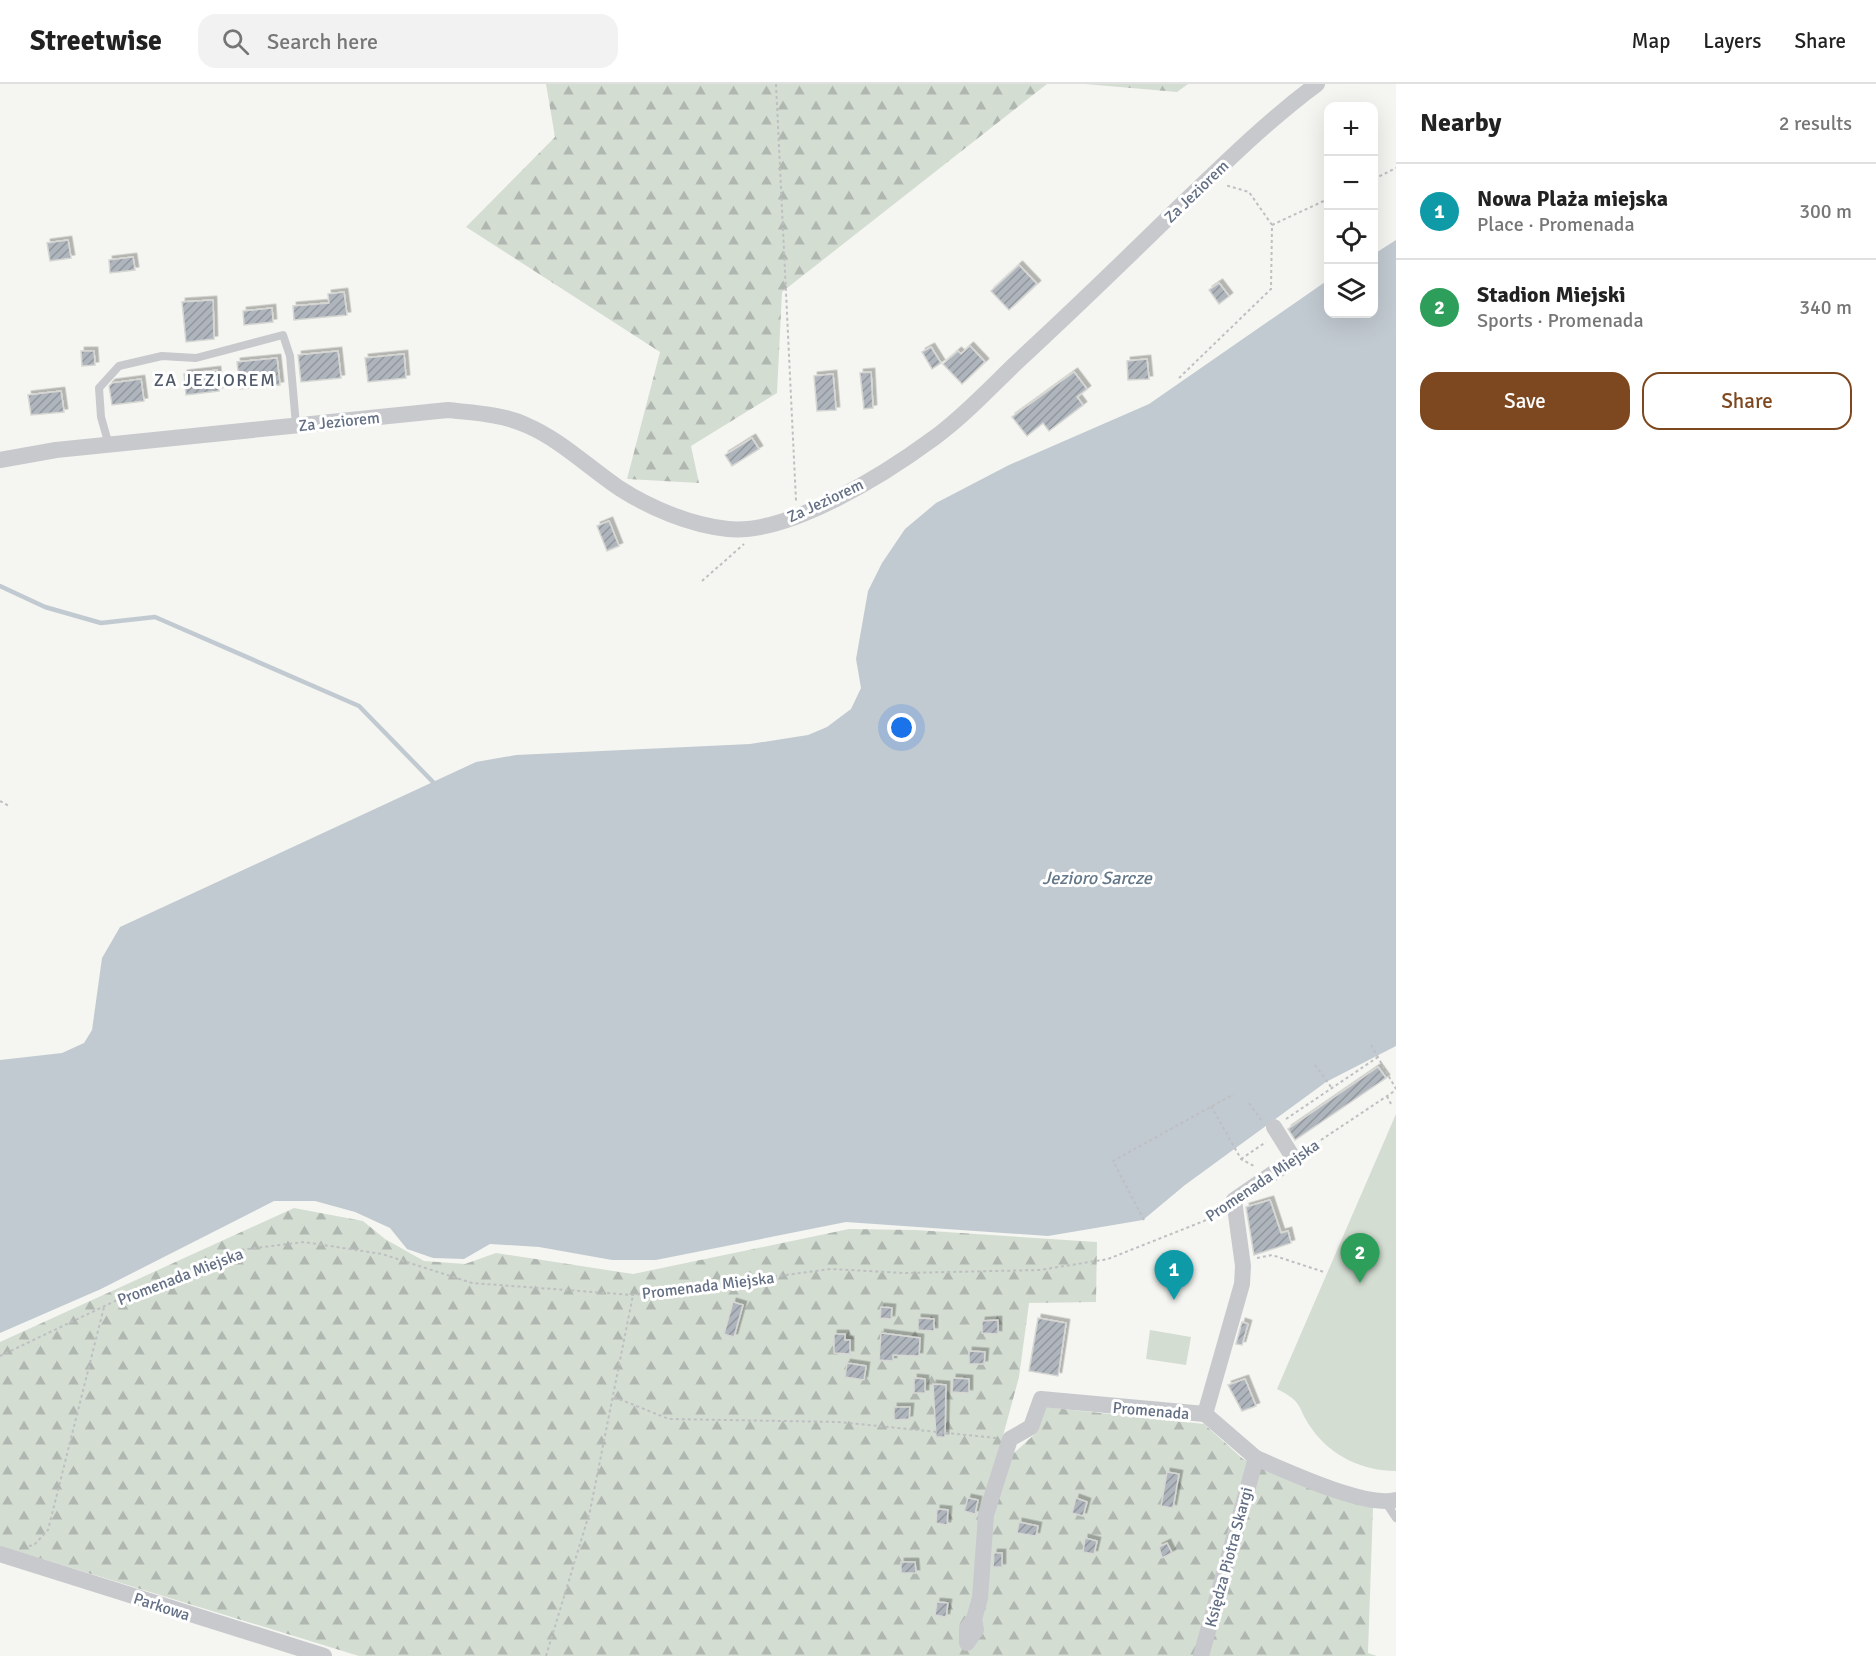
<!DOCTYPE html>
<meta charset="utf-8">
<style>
:root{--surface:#fff;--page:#f2f2f2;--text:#222;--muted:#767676;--line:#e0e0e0;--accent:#7d481f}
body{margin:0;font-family:Signika,sans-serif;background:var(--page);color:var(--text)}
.controls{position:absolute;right:18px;top:18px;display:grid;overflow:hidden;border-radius:12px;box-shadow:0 6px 24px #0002}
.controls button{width:54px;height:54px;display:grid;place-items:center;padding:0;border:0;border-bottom:2px solid var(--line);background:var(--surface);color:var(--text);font:30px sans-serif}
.you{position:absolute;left:902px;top:644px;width:21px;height:21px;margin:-15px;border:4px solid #fff;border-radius:50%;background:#1a73e8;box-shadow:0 0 0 9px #1a73e833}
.badge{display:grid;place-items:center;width:39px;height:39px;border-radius:50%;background:var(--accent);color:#fff;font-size:20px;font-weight:700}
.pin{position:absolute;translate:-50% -50px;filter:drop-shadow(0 2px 3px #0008)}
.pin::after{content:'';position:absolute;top:32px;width:21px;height:18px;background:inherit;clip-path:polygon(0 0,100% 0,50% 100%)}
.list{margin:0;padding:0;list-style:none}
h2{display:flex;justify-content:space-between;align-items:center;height:78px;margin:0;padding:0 24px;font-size:26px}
h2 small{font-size:20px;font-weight:400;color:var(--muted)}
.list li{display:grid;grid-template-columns:39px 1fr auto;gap:18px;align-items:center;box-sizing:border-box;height:96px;padding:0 24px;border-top:2px solid var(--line)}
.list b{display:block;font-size:22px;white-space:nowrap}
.list p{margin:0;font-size:20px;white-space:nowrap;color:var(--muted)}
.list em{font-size:20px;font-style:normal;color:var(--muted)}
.actions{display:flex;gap:12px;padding:18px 24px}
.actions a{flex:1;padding:14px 0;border:2px solid var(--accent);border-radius:18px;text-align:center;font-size:21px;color:var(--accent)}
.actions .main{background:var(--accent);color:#fff}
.icon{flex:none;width:33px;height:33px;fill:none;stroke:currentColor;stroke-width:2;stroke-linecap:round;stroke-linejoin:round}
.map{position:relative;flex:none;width:1396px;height:1572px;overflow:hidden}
header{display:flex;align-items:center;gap:36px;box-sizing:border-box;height:84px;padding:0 30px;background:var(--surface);border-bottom:2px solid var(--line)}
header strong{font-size:28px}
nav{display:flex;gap:33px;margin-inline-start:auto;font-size:21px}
.search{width:420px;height:54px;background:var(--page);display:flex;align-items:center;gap:15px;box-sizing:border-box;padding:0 21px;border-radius:18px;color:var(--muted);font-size:22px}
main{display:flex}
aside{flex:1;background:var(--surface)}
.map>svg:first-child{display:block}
.forest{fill:url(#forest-firs)}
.park{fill:#d4ddd2}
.water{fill:#c2cad1}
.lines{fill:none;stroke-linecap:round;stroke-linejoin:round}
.stream{stroke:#c2cad1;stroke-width:4.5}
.building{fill:url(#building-hatch);stroke:#d6d7d4;stroke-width:1.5;filter:url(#shadow)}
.path{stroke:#bebfc2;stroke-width:2;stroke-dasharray:3 3;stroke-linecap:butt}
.lane{stroke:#c7c9cd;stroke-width:8}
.street{stroke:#c7c9cd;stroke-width:16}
.labels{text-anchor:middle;stroke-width:6;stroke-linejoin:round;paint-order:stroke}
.street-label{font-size:16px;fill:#636f84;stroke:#fff}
.neighbourhood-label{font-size:18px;letter-spacing:1.5px;fill:#515a69;stroke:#fff}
.water-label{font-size:18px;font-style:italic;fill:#637788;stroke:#fff}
</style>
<header>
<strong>Streetwise</strong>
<div class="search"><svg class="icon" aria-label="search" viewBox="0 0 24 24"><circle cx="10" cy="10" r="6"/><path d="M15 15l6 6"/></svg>Search here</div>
<nav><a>Map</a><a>Layers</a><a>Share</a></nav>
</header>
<main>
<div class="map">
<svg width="1396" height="1572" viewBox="0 0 1396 1572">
<defs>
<pattern id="forest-firs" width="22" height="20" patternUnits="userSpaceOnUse" patternTransform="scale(1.5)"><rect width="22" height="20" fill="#d4ddd2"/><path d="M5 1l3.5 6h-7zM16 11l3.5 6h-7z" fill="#b0b7b0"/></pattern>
<pattern id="building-hatch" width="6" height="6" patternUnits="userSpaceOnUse" patternTransform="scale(1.5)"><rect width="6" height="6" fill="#afb5bc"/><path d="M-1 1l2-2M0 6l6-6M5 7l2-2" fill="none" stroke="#92979e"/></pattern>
<filter id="shadow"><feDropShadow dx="3.5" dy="-3.5" stdDeviation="0" flood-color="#0004"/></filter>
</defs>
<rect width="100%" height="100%" fill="#f5f6f1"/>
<g class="forest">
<path d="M 546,0 L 1047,0 L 782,208 L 777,309 L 691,362 L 699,399 L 627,395 L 660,268 L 466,143 L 555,53 Z"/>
<path d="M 1085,0 L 1188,0 L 1177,8 Z"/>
<path d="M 294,1124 L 363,1137 L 385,1155 L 424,1177 L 465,1180 L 496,1169 L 633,1190 L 849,1145 L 916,1146 L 1097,1158 L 1096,1218 L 1029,1219 L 1019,1293 L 1001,1359 L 1014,1369 L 1037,1348 L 1044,1323 L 1204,1340 L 1243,1375 L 1373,1423 L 1368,1569 L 1377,1572 L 359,1572 L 0,1462 L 0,1258 Z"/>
</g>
<g class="park">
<path d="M 1396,1030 L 1396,1387 C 1363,1387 1331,1372 1312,1345 C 1296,1323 1305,1319 1277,1305 Z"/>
<path d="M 1150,1246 L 1191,1253 L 1186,1281 L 1146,1275 Z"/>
</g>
<path class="water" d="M 1396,156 L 1396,962 L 1326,998 L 1185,1101 L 1143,1136 L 1048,1152 L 846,1138 L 656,1176 L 612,1176 L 539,1163 L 490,1160 L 464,1175 L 433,1174 L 407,1165 L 390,1144 L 355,1128 L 315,1117 L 274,1117 L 101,1205 L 0,1249 L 0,976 L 62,969 L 84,959 L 92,946 L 102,874 L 120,843 L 476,678 L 516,671 L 750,660 L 808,651 L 827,643 L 851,625 L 861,604 L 856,575 L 868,507 L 882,479 L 905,445 L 936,419 L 1009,381 L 1149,320 L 1328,196 L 1328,230 L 1374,230 L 1374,170 Z"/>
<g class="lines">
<path class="stream" d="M 0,502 L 45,523 L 101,539 L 155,533 L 359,622 L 433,698"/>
</g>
<g class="building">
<path d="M 68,156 L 71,174 L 50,177 L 47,159 Z"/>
<path d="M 133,173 L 135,186 L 110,189 L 109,176 Z"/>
<path d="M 1019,181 L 1037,200 L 1009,226 L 991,207 Z"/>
<path d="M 1219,199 L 1229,212 L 1219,220 L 1209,206 Z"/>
<path d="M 344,208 L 347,231 L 294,236 L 293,222 L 329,219 L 328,210 Z"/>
<path d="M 213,216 L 214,255 L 186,258 L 182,218 Z"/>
<path d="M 272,224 L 273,238 L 244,241 L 243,227 Z"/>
<path d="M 970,262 L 985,278 L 962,300 L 943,280 L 958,267 L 961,270 Z"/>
<path d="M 931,263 L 941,279 L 932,285 L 922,268 Z"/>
<path d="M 81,267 L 94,267 L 95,281 L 82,282 Z"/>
<path d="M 338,267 L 341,294 L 301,298 L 298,271 Z"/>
<path d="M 404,270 L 406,294 L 368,298 L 365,274 Z"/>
<path d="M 277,274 L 280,301 L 240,305 L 237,278 Z"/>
<path d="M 1147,275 L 1149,295 L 1128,296 L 1127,277 Z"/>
<path d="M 217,286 L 219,307 L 186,311 L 184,290 Z"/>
<path d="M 871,288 L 873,324 L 864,325 L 860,289 Z"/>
<path d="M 1074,288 L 1087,305 L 1077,313 L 1083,321 L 1049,347 L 1043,339 L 1027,352 L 1012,333 Z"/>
<path d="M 833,290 L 836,326 L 817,327 L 814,292 Z"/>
<path d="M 141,295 L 144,317 L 112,321 L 109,302 L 112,299 Z"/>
<path d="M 61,307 L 64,328 L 31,331 L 28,311 Z"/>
<path d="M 752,354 L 759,365 L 732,382 L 725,371 Z"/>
<path d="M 609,437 L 619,462 L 607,467 L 597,442 Z"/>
<path d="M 1378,983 L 1386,994 L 1295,1056 L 1288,1045 Z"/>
<path d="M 1270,1116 L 1281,1149 L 1288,1147 L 1291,1159 L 1254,1171 L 1246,1123 Z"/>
<path d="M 733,1218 L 743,1221 L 734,1253 L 724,1250 Z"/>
<path d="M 881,1223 L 892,1224 L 891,1235 L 880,1234 Z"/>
<path d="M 918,1234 L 934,1235 L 934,1247 L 918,1246 Z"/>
<path d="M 1038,1234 L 1066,1239 L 1058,1292 L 1029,1287 Z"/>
<path d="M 998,1236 L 998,1250 L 982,1249 L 982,1237 Z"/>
<path d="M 1242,1238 L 1248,1240 L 1242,1261 L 1236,1260 Z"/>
<path d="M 881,1249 L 920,1254 L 919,1272 L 893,1271 L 893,1277 L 879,1276 Z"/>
<path d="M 834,1250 L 845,1250 L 845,1256 L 850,1256 L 850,1270 L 834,1269 Z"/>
<path d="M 969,1267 L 985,1268 L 984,1280 L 969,1280 Z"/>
<path d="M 847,1279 L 866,1282 L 864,1296 L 845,1293 Z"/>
<path d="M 914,1294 L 925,1295 L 925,1309 L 914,1309 Z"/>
<path d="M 953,1294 L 969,1295 L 969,1309 L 952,1308 Z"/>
<path d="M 1245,1295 L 1256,1322 L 1242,1327 L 1228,1301 Z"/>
<path d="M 933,1300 L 946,1301 L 945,1353 L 936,1353 Z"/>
<path d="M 894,1323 L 910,1323 L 909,1335 L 894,1336 Z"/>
<path d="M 1167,1388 L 1179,1390 L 1173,1424 L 1161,1422 Z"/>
<path d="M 968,1414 L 978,1416 L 975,1430 L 964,1427 Z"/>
<path d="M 1076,1414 L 1087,1418 L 1083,1432 L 1072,1429 Z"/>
<path d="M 937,1425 L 948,1426 L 947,1441 L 936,1439 Z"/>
<path d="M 1019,1438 L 1038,1442 L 1036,1452 L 1017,1449 Z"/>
<path d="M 1085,1454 L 1097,1457 L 1094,1470 L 1083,1468 Z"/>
<path d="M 1167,1459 L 1172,1469 L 1162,1474 L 1159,1463 Z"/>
<path d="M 994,1469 L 1002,1469 L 1002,1483 L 993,1483 Z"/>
<path d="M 901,1478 L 915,1478 L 916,1489 L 901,1489 Z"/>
<path d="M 937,1518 L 948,1519 L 946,1533 L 935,1531 Z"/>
</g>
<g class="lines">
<g class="path">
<path d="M 776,0 L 796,417"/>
<path d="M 1374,95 L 1396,84"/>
<path d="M 1272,141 L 1328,115"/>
<path d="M 1179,294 L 1271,205 L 1272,141 L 1249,108 L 1225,101"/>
<path d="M 702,497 L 744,460"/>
<path d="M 0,717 L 9,722"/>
<path d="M 1371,961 L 1396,1005"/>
<path d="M 1315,981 L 1331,1003"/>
<path d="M 1387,1012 L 1392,1022"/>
<path d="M 1249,1019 L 1261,1036"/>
<path d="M 1211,1022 L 1241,1075 L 1254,1082"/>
<path d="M 1286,1035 L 1378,973"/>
<path d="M 1306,1066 L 1396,1006"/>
<path d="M 1241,1075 L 1266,1058"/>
<path d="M 1144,1136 L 1113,1077 L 1234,1010"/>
<path d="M 1257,1174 L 1272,1171 L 1324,1188"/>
<path d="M 0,1272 L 134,1208 L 240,1166 L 304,1158 L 382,1170 L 472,1199 L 633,1211 L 831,1185 L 904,1189 L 1040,1186 L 1108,1175 L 1204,1137 L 1220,1126"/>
<path d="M 614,1313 L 669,1335 L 839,1338 L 996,1354"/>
<path d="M 29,1462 L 34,1461 L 48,1446 L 104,1223"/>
<path d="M 546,1572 L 590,1427 L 633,1211"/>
</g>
<g class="lane">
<path d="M 109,361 L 101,333 L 99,304 L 119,282 L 162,272 L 196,274 L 283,251 L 290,272 L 296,341"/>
<path d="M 1386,1419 L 1396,1434"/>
</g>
<g class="street">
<path d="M 0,376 L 56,366 L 448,326 C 475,329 502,330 526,341 C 561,356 588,383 619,404 C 650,424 690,441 728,445 C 789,451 885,390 934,354 C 963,333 990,304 1016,279 C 1071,228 1125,176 1178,124 C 1223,81 1267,37 1317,0"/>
<path d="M 1256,1374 C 1287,1387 1365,1424 1396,1416"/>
<path d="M 0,1470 L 324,1572"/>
<path d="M 974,1535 L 967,1544 L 967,1559 L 976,1546 L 974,1535 L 980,1514 L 986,1431 L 1010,1355 L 1031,1343 L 1041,1315 L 1205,1330 L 1242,1200 L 1243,1182 L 1234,1116 L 1294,1075 L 1274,1043"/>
<path d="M 1201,1572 L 1256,1374 L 1205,1330"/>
</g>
</g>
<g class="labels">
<g class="street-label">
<text transform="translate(1196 107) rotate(-44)" y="6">Za Jeziorem</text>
<text transform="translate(339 337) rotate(-6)" y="6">Za Jeziorem</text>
<text transform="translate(825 416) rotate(-25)" y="6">Za Jeziorem</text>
<text transform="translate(1262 1096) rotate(-34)" y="6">Promenada Miejska</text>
<text transform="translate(180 1192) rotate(-21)" y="6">Promenada Miejska</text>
<text transform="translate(708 1201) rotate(-7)" y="6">Promenada Miejska</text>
<text transform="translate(1151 1326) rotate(5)" y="6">Promenada</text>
<text transform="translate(1228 1473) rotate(-75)" y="6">Księdza Piotra Skargi</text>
<text transform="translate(162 1522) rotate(18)" y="6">Parkowa</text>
</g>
<g class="neighbourhood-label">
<text x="215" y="302">ZA JEZIOREM</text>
</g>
<g class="water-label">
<text x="1097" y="800">Jezioro Sarcze</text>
</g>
</g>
</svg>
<div class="controls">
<button>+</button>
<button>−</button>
<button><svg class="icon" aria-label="locate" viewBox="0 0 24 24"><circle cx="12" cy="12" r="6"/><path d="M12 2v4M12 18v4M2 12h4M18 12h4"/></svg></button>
<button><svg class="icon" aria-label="layers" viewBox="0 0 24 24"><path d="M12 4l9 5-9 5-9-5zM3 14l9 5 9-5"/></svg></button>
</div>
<div class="you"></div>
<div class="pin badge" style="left:1174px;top:1216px;background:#0f9aa8">1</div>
<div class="pin badge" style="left:1360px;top:1199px;background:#2e9e5b">2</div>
</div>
<aside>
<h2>Nearby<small>2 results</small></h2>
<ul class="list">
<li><span class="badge" style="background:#0f9aa8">1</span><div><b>Nowa Plaża miejska</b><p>Place · Promenada</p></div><em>300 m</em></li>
<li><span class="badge" style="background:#2e9e5b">2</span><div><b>Stadion Miejski</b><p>Sports · Promenada</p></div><em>340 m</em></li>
</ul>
<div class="actions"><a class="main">Save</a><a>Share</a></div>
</aside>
</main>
